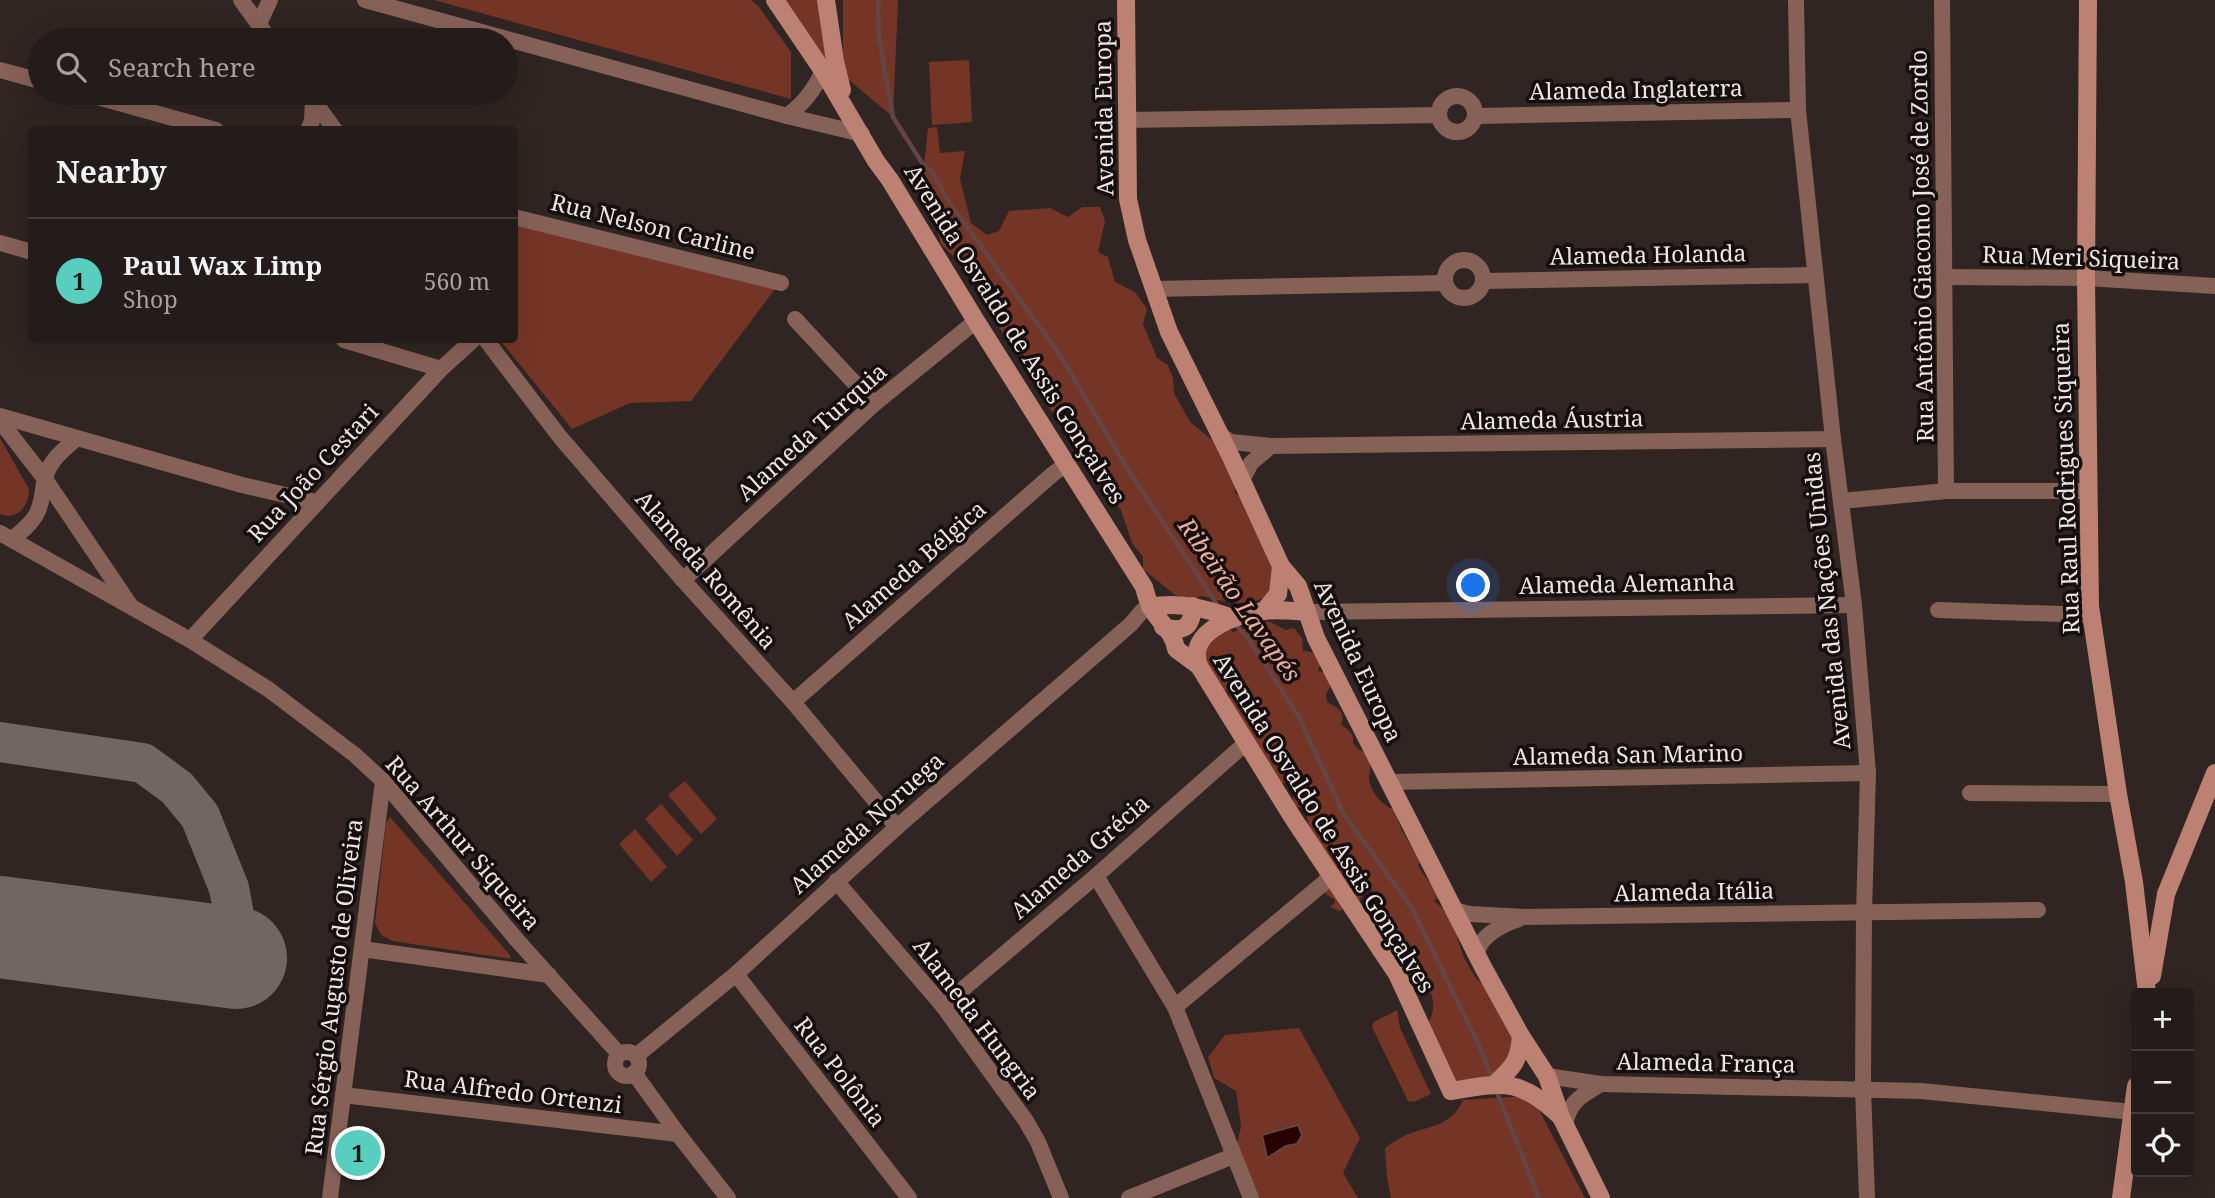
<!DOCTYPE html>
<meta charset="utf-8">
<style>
:root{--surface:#241c1a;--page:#2c2523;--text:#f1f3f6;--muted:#a3a1a2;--line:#413a39;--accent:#58cebf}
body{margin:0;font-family:"Noto Serif",serif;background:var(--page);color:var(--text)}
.controls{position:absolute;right:21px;bottom:21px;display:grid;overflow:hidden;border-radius:7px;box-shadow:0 7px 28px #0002}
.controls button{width:63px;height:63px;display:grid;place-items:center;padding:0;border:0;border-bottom:2px solid var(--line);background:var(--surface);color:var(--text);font:35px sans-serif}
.you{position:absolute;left:1474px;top:586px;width:24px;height:24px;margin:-18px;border:5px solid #fff;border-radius:50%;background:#1a73e8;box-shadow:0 0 0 10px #1a73e833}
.badge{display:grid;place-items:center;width:46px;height:46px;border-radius:50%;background:var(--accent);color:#111;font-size:23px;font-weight:700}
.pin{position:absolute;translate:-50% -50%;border:4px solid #fff;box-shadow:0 2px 7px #0006}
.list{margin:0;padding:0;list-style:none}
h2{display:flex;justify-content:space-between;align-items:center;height:91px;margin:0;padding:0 28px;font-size:30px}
h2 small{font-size:23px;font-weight:400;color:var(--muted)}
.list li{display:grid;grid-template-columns:46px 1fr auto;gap:21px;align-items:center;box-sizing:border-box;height:126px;padding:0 28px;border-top:2px solid var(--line)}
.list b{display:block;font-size:26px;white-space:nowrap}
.list p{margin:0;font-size:23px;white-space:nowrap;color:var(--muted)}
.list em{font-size:23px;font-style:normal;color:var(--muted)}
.icon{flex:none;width:38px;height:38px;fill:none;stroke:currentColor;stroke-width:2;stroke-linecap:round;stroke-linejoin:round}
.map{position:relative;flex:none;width:2215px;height:1198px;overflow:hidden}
.search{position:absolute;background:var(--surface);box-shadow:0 7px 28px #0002;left:28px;top:28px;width:490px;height:77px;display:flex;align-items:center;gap:18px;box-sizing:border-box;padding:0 24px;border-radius:38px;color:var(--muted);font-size:26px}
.panel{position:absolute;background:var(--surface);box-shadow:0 7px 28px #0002;left:28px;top:126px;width:490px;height:217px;border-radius:7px}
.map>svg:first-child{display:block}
.green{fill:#753526}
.water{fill:#270200;stroke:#634644;stroke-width:2}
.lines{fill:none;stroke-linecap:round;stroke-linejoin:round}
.stream{stroke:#634644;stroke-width:4.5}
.taxiway{stroke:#706663;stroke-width:40}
.runway{stroke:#706663;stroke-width:102}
.street{stroke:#866158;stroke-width:16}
.secondary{stroke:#bc8173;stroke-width:18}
.labels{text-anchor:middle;stroke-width:7;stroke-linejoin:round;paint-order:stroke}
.street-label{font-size:23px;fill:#eee6e4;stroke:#140f0e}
.water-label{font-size:24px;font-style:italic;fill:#f2ac9b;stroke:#140f0e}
</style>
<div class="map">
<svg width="2215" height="1198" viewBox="0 0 2215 1198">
<rect width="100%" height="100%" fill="#302522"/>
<g class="green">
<path d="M 434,0 L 751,0 L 759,7 L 791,52 L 791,99 Z"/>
<path d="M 785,0 L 822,0 L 834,76 Z"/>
<path d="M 843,0 L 898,0 L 893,117 L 843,75 Z"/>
<path d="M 969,60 L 972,122 L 932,125 L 929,62 Z"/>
<path d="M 937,127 L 940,153 L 965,151 L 960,179 L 971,223 L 987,235 L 999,231 L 1009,211 L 1050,208 L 1068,217 L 1082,207 L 1100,207 L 1105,221 L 1098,252 L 1108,257 L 1115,282 L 1135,292 L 1147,309 L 1143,324 L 1157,358 L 1168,365 L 1173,378 L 1174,393 L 1190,422 L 1222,448 L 1234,469 L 1235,493 L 1249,502 L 1259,534 L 1275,575 L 1273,589 L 1265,597 L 1249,604 L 1222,601 L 1202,596 L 1190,599 L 1175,595 L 1143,569 L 1143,557 L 1132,543 L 1121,510 L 1082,459 L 1064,426 L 1042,399 L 1032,370 L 1007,341 L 968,271 L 941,244 L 935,222 L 933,198 L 922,184 L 928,128 Z"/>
<path d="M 515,222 L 775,289 L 691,401 L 630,403 L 572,429 L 500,340 L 514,340 Z"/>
<path d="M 0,438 L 29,489 C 29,505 18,521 0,514 Z"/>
<path d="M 1268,621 L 1286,630 L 1294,628 L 1302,638 L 1303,651 L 1316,653 L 1321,661 L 1318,671 L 1328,673 L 1332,684 L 1326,694 L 1327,702 C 1338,708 1346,712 1341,725 C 1349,730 1354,733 1353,743 L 1359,750 L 1368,754 C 1372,763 1370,767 1369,776 C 1368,790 1383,807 1395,810 C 1400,834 1411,842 1420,862 L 1418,865 C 1423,876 1434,886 1440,898 L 1436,899 L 1434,901 L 1449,913 L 1464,958 L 1475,977 L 1489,990 L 1525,1058 C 1523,1065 1520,1073 1514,1078 C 1505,1085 1469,1084 1457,1084 L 1428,1023 C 1432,1016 1434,1010 1433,1001 C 1432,991 1420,967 1409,964 C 1406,962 1402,962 1399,961 L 1393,950 L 1384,950 L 1372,923 L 1375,917 L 1373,909 L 1377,897 L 1370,889 L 1360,898 L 1359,904 L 1343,908 L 1340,911 L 1330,907 L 1335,903 L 1334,899 C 1323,893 1313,884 1321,870 L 1308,824 L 1307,812 L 1303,808 L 1293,806 L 1294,792 L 1288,783 L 1278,783 L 1229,703 L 1230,694 L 1226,690 L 1222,691 L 1202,675 L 1204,629 L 1227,627 L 1233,632 C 1244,628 1258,628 1268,621 Z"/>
<path d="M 685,781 L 717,819 L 701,834 L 668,795 Z"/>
<path d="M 661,804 L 693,840 L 677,856 L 645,819 Z"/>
<path d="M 390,817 L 510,955 L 511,959 L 393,941 L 381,935 L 375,923 L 386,823 Z"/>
<path d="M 635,829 L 667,867 L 651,882 L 619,844 Z"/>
<path d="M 1397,1010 L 1400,1028 L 1431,1094 L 1414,1102 L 1408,1101 L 1372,1027 L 1374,1022 Z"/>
<path d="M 1299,1028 L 1360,1138 L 1343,1173 L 1358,1198 L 1255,1198 L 1236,1151 L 1241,1125 L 1236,1091 L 1214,1078 L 1208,1057 L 1225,1035 Z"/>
<path d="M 1511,1097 L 1527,1097 L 1537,1106 L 1585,1198 L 1391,1198 L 1387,1178 L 1385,1148 C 1391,1144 1398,1139 1404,1136 C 1428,1125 1451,1128 1463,1100 Z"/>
</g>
<path class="water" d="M 1298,1125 L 1302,1135 L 1297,1144 L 1286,1146 L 1267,1158 L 1262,1135 Z"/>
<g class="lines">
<g class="stream">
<path d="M 878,0 L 879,37 L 893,117 L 924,166 L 932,172 L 951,205 L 1060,355 L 1125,465 L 1218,606"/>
<path d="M 1233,622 L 1247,637 L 1299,717 L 1343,813 L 1412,908 L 1480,1048 L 1492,1078"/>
<path d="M 1496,1090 L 1539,1198"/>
</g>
<path class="taxiway" d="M 0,742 L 143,763 L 177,788 L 200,816 L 229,888 L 234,915 L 236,958"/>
<path class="runway" d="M 0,927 L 236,958"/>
<g class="street">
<path d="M 241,0 L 270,40"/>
<path d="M 365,0 L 787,116 L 862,134"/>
<path d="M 1796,0 L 1798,110 L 1833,439 L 1854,605 L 1868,773 L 1864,912 L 1863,1089 L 1867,1198"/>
<path d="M 1942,0 L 1946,491"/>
<path d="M 259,24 L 270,0"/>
<path d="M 0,70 L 40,81"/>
<path d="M 83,93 L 216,130"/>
<path d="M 308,93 L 335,130"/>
<circle cx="1457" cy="114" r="18"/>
<path d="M 787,116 C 804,103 814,90 823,71"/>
<path d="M 1475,116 L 1798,110"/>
<path d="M 1127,120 L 1439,115"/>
<path d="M 308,130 L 312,121 L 313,100"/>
<path d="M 514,217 L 781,283"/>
<path d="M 0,243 L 32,252"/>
<circle cx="1464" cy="279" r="19"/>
<path d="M 1946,277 L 2086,278 L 2215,286"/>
<path d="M 1483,281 L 1814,275"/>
<path d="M 1154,289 L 1445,283"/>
<path d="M 795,319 L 874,404"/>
<path d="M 344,340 L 441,369"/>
<path d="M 486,340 L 560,437 L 683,580 L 793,702 L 897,827"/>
<path d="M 0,416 L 242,485 L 316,502"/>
<path d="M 0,421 L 45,479 L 130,605"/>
<path d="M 1220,435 L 1231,442 L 1271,446 L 1833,439"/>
<path d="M 1242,480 L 1251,463 L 1271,446"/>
<path d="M 1841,501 L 1946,491 L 2087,491"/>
<path d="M 0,533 L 190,640 L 268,689 L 355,755 L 383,781 L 517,940 L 619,1054"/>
<path d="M 12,539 C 21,532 30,525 36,515 C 43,503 42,491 45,478 C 50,460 63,450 76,439"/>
<path d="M 683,580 L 874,404 L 976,321"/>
<path d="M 1938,610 L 2091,615"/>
<path d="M 1307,612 L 1854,605"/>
<path d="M 190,640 L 441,369 L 473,340"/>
<path d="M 793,702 L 1054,473 L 1067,464"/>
<path d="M 1389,782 L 1868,773"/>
<path d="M 1970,793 L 2118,794"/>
<path d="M 1096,876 L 1175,1007 L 1251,1198"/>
<path d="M 836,881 L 943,1006 L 1026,1121 L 1038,1142 L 1061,1198"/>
<path d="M 1454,910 L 1470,914 L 1525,917 L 2038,910"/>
<path d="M 362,949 L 549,975"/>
<path d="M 1477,954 C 1479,936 1503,924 1519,919"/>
<path d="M 736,974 L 909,1198"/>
<path d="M 943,1006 L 1096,876 L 1247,742"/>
<path d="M 1175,1007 L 1331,877"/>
<circle cx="627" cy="1064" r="12"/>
<path d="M 636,1056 L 736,974 L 897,827 L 1130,625 L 1143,610 L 1150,607"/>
<path d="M 634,1073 L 678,1134 L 728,1198"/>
<path d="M 1547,1076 L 1601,1084 L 1921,1091 L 2133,1112"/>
<path d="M 343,1095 L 678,1134"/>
<path d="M 1565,1124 C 1570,1101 1581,1096 1601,1084"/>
<path d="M 330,1198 L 383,781"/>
<path d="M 1129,1198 L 1233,1156"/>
</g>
<g class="secondary">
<path d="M 775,0 L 823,71 L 876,161 L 890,180 L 976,321 L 1144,587 C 1146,595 1148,602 1152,609 C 1160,623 1174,633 1176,649 L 1199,666 L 1293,818 L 1397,974 L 1451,1091 C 1505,1082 1519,1078 1561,1117"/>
<path d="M 826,0 L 835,61 L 842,90"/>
<path d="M 1126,0 L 1128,199 L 1137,240 L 1169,332 L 1230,455 L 1281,566 L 1298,586 L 1316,638 L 1483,967 L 1521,1036 L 1547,1076 L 1561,1117 L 1601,1198"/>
<path d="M 2088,0 L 2086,278 L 2090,606 L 2118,794 L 2134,882 L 2147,993"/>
<path d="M 1150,607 C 1179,601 1206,609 1233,618"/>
<path d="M 1265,610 L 1278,594 L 1281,566"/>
<path d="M 1163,627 C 1184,633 1192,627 1193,606"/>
<path d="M 1199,666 C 1185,631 1238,614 1264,611 C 1277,609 1293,611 1307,612"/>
<path d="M 2152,976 L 2166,894 L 2215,773"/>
<path d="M 1496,1083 C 1514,1066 1519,1061 1521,1036"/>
<path d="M 2121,1198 L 2136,1086"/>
</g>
</g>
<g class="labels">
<g class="street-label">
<text transform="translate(1636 90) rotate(-1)" y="8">Alameda Inglaterra</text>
<text transform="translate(1104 108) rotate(-91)" y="8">Avenida Europa</text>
<text transform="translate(653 227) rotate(14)" y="8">Rua Nelson Carline</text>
<text transform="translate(1922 246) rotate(-91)" y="8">Rua Antônio Giacomo José de Zordo</text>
<text transform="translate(1648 255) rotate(-1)" y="8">Alameda Holanda</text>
<text transform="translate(2081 258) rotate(2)" y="8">Rua Meri Siqueira</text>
<text transform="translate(1015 334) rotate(58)" y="8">Avenida Osvaldo de Assis Gonçalves</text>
<text transform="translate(1552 420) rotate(-1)" y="8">Alameda Áustria</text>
<text transform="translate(812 432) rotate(-42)" y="8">Alameda Turquia</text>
<text transform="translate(313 473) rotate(-47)" y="8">Rua João Cestari</text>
<text transform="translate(2066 478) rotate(-92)" y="8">Rua Raul Rodrigues Siqueira</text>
<text transform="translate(914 565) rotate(-41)" y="8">Alameda Bélgica</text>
<text transform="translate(706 570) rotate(49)" y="8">Alameda Romênia</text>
<text transform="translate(1627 584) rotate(-1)" y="8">Alameda Alemanha</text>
<text transform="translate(1827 601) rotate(-96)" y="8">Avenida das Nações Unidas</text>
<text transform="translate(1358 661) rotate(65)" y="8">Avenida Europa</text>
<text transform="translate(1628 755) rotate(-1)" y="8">Alameda San Marino</text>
<text transform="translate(867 823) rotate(-42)" y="8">Alameda Noruega</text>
<text transform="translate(1324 823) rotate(58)" y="8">Avenida Osvaldo de Assis Gonçalves</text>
<text transform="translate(463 843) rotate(49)" y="8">Rua Arthur Siqueira</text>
<text transform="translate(1080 857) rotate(-41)" y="8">Alameda Grécia</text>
<text transform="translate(1694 892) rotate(-1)" y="8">Alameda Itália</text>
<text transform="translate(334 987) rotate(-83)" y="8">Rua Sérgio Augusto de Oliveira</text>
<text transform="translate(977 1019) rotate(53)" y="8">Alameda Hungria</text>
<text transform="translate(1706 1063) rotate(1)" y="8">Alameda França</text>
<text transform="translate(840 1072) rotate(52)" y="8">Rua Polônia</text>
<text transform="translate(513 1092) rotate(7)" y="8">Rua Alfredo Ortenzi</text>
</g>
<g class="water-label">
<text transform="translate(1239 600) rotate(55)" y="8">Ribeirão Lavapés</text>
</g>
</g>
</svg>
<div class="controls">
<button>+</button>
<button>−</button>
<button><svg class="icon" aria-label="locate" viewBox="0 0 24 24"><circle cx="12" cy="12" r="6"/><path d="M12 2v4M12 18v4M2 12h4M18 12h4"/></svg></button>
</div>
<div class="you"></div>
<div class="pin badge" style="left:358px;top:1153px">1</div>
<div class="search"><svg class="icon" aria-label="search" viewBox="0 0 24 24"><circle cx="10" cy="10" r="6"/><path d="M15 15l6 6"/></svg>Search here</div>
<section class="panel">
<h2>Nearby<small></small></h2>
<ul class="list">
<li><span class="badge">1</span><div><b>Paul Wax Limp</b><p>Shop</p></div><em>560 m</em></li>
</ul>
</section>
</div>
